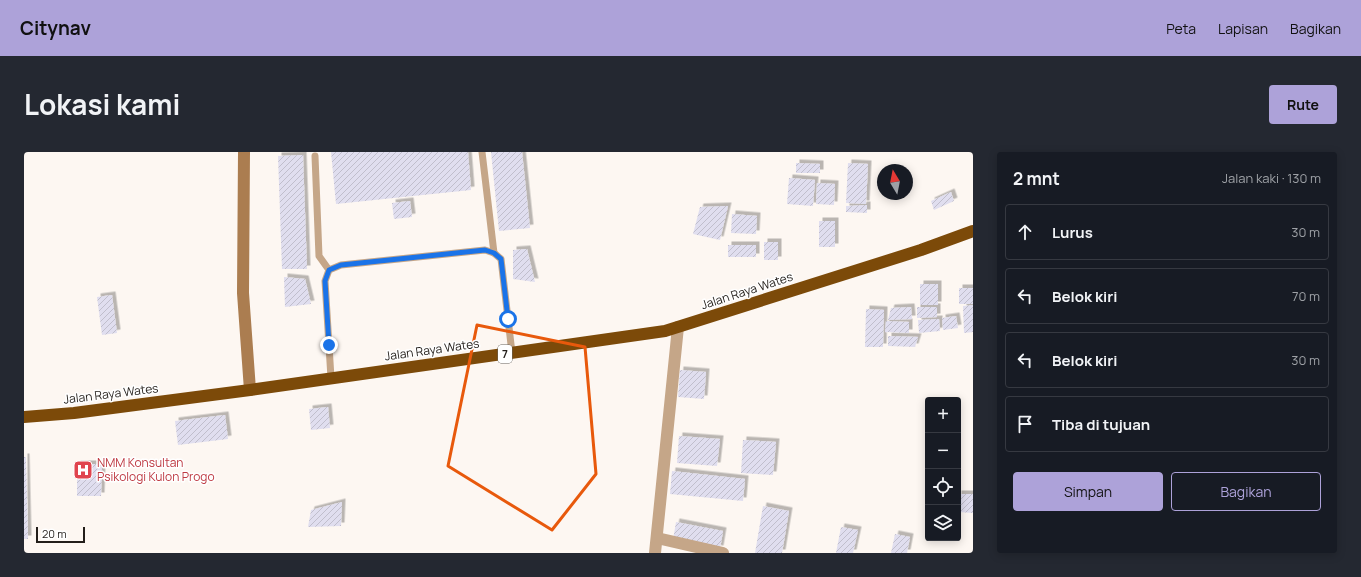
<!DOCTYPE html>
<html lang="id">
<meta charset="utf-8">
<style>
:root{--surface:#171b24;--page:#242831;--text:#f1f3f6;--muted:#9ea1a6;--line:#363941;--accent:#ada2d9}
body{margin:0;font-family:Manrope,sans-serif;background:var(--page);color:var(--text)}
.controls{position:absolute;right:12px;bottom:12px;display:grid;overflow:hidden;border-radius:4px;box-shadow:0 2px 10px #0003}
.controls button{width:36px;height:36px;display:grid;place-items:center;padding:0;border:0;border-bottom:1px solid var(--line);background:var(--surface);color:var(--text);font:20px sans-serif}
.compass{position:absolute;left:853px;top:12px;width:36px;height:36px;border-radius:50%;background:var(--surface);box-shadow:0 2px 10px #0003;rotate:350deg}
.scale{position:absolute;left:12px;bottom:10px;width:49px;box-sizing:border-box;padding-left:4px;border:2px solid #231e1a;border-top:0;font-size:11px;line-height:14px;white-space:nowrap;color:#231e1a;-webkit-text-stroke:3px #fff;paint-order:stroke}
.stop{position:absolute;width:12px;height:12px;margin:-9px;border:3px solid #1a73e8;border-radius:50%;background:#fff}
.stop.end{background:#1a73e8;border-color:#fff;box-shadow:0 1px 4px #0008}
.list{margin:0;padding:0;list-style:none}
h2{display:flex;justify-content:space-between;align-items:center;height:52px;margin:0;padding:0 16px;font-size:17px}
h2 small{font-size:13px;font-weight:400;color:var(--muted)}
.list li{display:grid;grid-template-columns:26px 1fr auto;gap:12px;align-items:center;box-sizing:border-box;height:56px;margin:0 8px 8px;padding:0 8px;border:1px solid var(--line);border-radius:4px}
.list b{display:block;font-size:15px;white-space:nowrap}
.list em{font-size:13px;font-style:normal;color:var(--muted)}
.actions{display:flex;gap:8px;padding:12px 16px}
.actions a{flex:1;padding:9px 0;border:1px solid var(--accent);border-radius:4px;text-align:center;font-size:14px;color:var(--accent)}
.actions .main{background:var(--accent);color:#111}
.icon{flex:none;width:22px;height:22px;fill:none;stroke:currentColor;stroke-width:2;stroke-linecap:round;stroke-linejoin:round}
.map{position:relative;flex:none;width:949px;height:401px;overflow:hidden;border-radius:4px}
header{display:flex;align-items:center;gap:24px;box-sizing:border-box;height:56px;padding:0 20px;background:var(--accent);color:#111}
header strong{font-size:19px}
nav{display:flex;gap:22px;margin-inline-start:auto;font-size:14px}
.intro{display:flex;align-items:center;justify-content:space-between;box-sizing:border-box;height:96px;padding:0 24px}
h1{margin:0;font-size:28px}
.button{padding:10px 18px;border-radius:4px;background:var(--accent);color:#111;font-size:14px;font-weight:700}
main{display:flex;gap:24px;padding:0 24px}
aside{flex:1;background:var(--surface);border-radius:4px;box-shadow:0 2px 10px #0003}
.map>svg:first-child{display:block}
.building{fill:url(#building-hatch);filter:url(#shadow)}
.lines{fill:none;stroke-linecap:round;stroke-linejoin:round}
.lane{stroke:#c5a688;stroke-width:7}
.street{stroke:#c5a688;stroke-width:12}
.secondary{stroke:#ab7d50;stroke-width:12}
.highway{stroke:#7c4a09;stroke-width:12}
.route{stroke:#1a73e8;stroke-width:5}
.marked{fill:none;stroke:#e8590c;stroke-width:3;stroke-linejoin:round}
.labels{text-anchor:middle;stroke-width:3;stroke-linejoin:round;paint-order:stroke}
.shield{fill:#fff;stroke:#65625f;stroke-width:1}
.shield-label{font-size:11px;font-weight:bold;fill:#231e1a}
.street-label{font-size:12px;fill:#231e1a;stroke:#fff}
.health-label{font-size:12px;fill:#be3a42;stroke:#fff;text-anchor:start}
</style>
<header>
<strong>Citynav</strong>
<nav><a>Peta</a><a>Lapisan</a><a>Bagikan</a></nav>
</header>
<div class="intro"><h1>Lokasi kami</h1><a class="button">Rute</a></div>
<main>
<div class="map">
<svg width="949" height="401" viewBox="0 0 949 401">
<defs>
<pattern id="building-hatch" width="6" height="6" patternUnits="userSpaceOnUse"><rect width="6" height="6" fill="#e0deef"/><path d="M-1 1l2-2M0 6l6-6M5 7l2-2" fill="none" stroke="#c0becc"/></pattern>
<filter id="shadow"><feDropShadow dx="3.5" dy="-3.5" stdDeviation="0" flood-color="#0004"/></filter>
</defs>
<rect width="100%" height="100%" fill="#fdf7f2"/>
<g class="building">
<path d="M 307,0 L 444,0 L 447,38 L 312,52 Z"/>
<path d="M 467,0 L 498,0 L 506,76 L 475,79 Z"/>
<path d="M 279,3 L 283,117 L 258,117 L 254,4 Z"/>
<path d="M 772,11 L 796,12 L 796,21 L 772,21 Z"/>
<path d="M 824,11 L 844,12 L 842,52 L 822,51 Z"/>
<path d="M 765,26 L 791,28 L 789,54 L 763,52 Z"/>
<path d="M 793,31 L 811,32 L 810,53 L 792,52 Z"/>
<path d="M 927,40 L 930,49 L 910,58 L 907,49 Z"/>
<path d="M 386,49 L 388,65 L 370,67 L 368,51 Z"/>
<path d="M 843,53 L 843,61 L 822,60 L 822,54 Z"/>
<path d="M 704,54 L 696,88 L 669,82 L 676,55 Z"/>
<path d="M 708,62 L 733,64 L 732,82 L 707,81 Z"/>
<rect x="795" y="69" width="16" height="26"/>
<rect x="740" y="90" width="14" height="18"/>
<rect x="704" y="93" width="28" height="12"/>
<path d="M 503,97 L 511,130 L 489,127 L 489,98 Z"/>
<path d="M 260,125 L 281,127 L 287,152 L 261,155 Z"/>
<rect x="896" y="132" width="18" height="21"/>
<rect x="935" y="136" width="14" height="16"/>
<path d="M 88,143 L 93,181 L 78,183 L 73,145 Z"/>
<path d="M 949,153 L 949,180 L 940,181 L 939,154 Z"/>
<path d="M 887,155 L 888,167 L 864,168 L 867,156 Z"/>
<path d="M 893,155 L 913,155 L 913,165 L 893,166 Z"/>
<path d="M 842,157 L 860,158 L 859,195 L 841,195 Z"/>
<path d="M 932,164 L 934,176 L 919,178 L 918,166 Z"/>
<path d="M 915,167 L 916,179 L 895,181 L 894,168 Z"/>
<path d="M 862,169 L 885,170 L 885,181 L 861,180 Z"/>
<path d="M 864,184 L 894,185 L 891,195 L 864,194 Z"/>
<path d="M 656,218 L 682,220 L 680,247 L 654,245 Z"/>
<path d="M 304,255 L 306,276 L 287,278 L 285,257 Z"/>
<path d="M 201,263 L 204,287 L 154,293 L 151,269 Z"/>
<path d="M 655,284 L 696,287 L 693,314 L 653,311 Z"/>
<path d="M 719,288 L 752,290 L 749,323 L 717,321 Z"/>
<path d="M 0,305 L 2,305 L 4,387 L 0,387 Z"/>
<path d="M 53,312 L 78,312 L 77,344 L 53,344 Z"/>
<path d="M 648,319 L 721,327 L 719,349 L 646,342 Z"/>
<path d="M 934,342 L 949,342 L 949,361 L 934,360 Z"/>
<path d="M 318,350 L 317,374 L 284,375 L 287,358 Z"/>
<path d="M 739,354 L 765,359 L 758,401 L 731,401 Z"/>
<path d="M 652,370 L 699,379 L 696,397 L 649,388 Z"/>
<path d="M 817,375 L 834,378 L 829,401 L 812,401 Z"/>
<path d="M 871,382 L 886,385 L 883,401 L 867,401 Z"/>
</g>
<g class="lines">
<g class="lane">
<path d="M 458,0 L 470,101"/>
<path d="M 291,4 L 295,104 L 305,118"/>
<path d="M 307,226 L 301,129 L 305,118 L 317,113 L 461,98 L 470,101 L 477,107 L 488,201"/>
</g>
<g class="street">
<path d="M 633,386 L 699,401"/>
<path d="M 631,401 L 654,175"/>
</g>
<path class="secondary" d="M 220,0 L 219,141 L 226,238"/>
<path class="highway" d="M 0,265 L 50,261 L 226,238 L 641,179 L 897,98 L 949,79"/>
</g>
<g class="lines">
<path class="route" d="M 305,193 L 301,129 L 305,118 L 317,113 L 461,98 L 470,101 L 477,107 L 484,167"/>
</g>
<path class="marked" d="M 453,173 L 561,195 L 572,322 L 528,378 L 424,314 Z"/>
<defs>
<g id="hospital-square" transform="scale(1)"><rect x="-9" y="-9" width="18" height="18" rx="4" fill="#e0444e" stroke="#fff"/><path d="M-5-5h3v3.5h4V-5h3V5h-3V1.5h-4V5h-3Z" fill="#fff"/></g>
</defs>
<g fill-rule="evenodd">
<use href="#hospital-square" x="59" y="318"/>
</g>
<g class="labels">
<rect class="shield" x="474" y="193" width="14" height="18" rx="3"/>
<g class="shield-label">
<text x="481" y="206">7</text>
</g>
<g class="street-label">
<text transform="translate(723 139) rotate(-18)" y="4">Jalan Raya Wates</text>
<text transform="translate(408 198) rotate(-8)" y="4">Jalan Raya Wates</text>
<text transform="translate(87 242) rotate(-7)" y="4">Jalan Raya Wates</text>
</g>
<g class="health-label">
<text x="73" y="315">NMM Konsultan<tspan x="73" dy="14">Psikologi Kulon Progo</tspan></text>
</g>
</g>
</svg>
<div class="controls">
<button>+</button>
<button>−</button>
<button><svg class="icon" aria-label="locate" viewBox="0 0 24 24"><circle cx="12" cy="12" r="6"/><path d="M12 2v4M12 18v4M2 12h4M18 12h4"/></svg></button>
<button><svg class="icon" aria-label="layers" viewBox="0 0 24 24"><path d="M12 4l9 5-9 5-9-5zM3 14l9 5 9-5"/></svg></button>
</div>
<svg class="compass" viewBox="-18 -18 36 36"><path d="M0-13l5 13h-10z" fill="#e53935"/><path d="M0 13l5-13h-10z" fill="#9ea1a6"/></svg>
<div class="scale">20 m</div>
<div class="stop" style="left:484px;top:167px"></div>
<div class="stop end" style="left:305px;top:193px"></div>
</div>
<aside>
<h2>2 mnt<small>Jalan kaki · 130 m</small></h2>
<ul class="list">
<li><svg class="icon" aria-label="ahead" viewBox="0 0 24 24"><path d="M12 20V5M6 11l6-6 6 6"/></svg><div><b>Lurus</b></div><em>30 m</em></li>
<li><svg class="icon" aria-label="left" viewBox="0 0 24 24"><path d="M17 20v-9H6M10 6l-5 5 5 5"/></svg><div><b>Belok kiri</b></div><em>70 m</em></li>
<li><svg class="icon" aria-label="left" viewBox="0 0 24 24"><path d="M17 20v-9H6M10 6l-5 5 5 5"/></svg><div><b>Belok kiri</b></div><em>30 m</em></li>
<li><svg class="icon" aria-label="arrive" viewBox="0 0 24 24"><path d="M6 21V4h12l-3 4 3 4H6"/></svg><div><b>Tiba di tujuan</b></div></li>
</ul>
<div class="actions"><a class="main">Simpan</a><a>Bagikan</a></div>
</aside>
</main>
